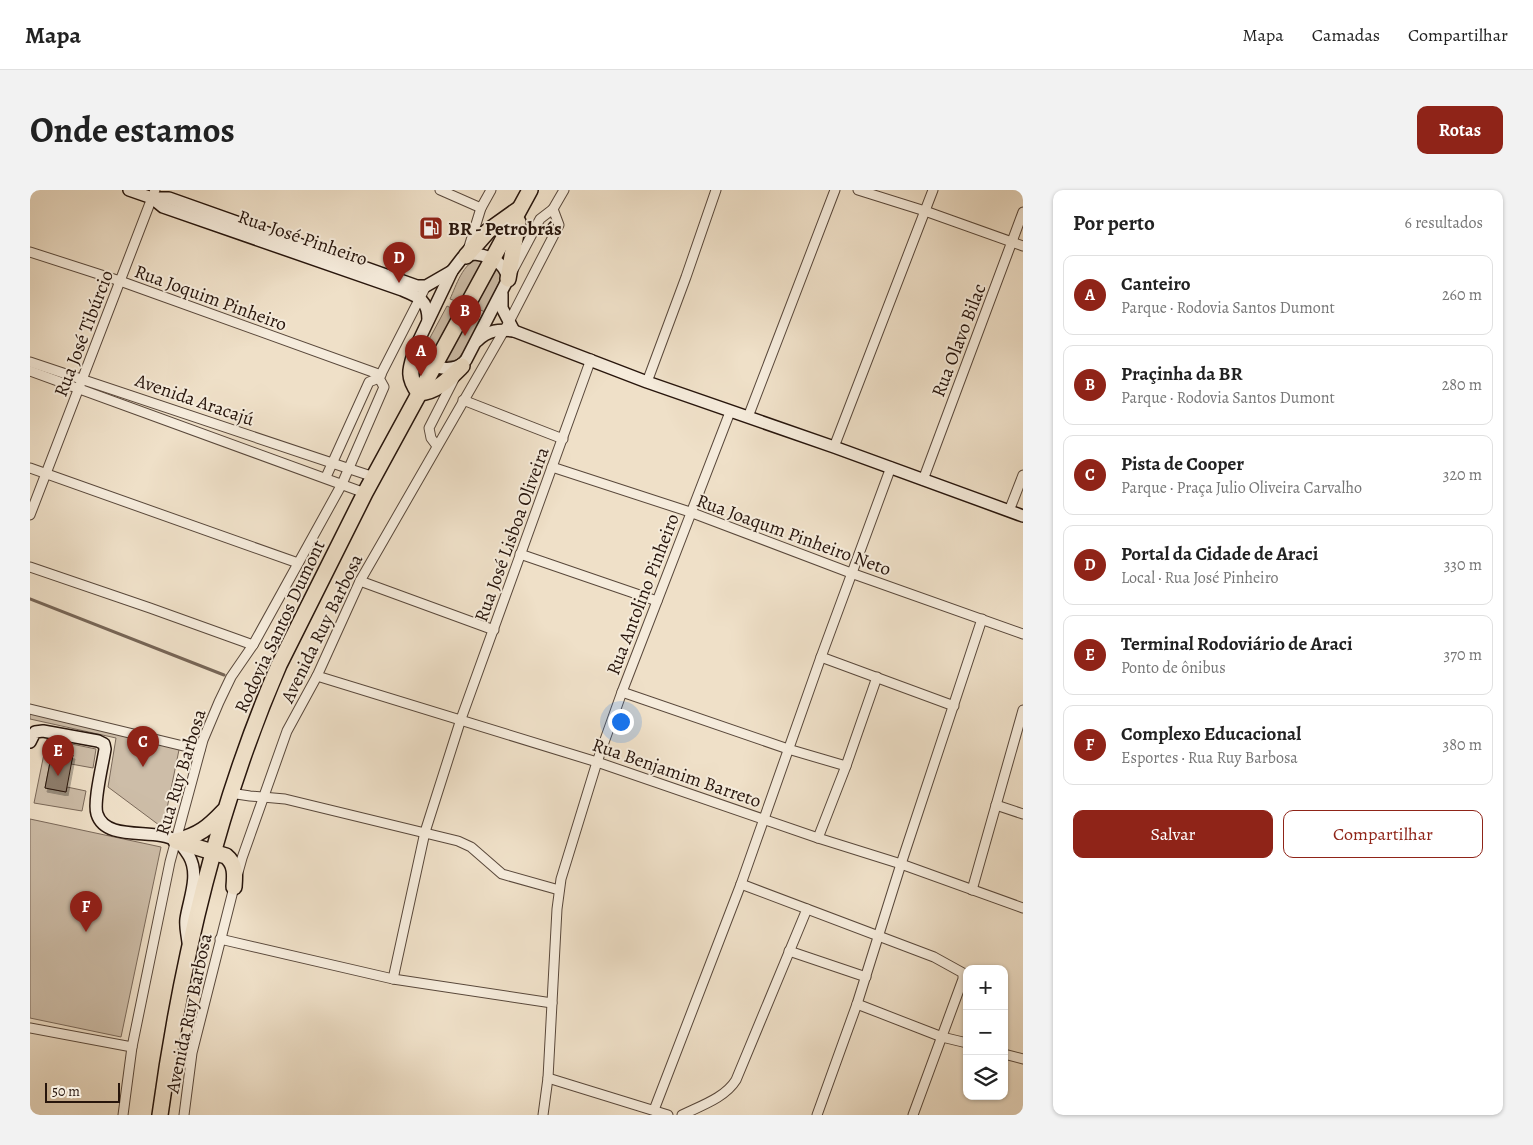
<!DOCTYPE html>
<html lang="pt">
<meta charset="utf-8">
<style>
:root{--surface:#fff;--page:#f2f2f2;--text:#222;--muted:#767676;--line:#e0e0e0;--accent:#8f2418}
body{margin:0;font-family:Alegreya,serif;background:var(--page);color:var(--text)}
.controls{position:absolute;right:15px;bottom:15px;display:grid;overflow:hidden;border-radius:10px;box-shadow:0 1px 4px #0004}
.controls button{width:45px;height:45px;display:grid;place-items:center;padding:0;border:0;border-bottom:1px solid var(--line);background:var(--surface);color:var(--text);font:25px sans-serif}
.scale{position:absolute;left:15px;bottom:12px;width:75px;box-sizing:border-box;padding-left:5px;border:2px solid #27150c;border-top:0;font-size:14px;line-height:18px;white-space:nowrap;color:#27150c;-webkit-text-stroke:4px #f5ebdb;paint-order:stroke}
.you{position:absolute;left:590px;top:531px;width:18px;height:18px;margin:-12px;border:4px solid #fff;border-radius:50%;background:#1a73e8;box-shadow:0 0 0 8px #1a73e833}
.badge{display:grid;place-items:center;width:32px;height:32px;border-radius:50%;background:var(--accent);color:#fff;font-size:16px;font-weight:700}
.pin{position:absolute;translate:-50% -41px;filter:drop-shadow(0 1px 2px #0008)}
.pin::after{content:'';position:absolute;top:26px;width:18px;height:15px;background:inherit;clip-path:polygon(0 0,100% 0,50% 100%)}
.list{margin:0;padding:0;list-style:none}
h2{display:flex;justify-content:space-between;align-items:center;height:65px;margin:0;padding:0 20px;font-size:21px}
h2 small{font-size:16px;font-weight:400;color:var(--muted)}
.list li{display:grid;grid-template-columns:32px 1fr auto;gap:15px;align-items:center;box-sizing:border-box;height:80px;margin:0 10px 10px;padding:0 10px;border:1px solid var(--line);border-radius:10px}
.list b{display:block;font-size:19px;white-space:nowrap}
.list p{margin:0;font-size:16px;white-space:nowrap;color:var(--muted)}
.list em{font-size:16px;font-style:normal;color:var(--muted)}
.actions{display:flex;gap:10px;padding:15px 20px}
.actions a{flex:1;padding:11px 0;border:1px solid var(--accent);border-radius:10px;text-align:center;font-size:18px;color:var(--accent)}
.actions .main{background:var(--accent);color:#fff}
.icon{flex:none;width:28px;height:28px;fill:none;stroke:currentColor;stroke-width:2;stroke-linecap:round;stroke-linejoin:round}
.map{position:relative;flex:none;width:993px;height:925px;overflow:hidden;border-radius:10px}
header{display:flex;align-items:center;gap:30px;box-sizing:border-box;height:70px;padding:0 25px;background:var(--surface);border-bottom:1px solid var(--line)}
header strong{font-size:24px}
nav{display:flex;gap:28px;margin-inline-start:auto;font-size:18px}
.intro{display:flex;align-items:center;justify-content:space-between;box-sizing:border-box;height:120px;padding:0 30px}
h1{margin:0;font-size:35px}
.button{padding:12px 22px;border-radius:10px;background:var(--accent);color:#fff;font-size:18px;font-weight:700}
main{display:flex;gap:30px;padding:0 30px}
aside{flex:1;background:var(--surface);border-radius:10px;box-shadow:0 1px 4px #0004}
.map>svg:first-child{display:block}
.green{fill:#cdbda8;stroke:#7a695a}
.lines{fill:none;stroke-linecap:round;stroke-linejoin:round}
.stream{stroke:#766556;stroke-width:3}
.building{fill:#8f7f6e;stroke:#27150c;filter:url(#shadow)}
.street-casing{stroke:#59483b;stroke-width:11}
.secondary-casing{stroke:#27150c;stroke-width:14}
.highway-casing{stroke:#27150c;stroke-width:18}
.street{stroke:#f5ebdb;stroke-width:9}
.secondary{stroke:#f5ebdb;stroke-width:11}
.highway{stroke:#efe0c8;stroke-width:15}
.labels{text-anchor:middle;stroke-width:4;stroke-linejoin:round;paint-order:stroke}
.poi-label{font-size:19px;font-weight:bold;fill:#27150c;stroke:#f5ebdb;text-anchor:start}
.street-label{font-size:19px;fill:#27150c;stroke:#f5ebdb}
</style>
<header>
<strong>Mapa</strong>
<nav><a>Mapa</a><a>Camadas</a><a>Compartilhar</a></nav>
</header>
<div class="intro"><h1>Onde estamos</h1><a class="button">Rotas</a></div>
<main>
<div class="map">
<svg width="993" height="925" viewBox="0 0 993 925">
<defs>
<filter id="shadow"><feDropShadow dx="2" dy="4" stdDeviation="0" flood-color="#0004"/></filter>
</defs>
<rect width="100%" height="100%" fill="#efe0c8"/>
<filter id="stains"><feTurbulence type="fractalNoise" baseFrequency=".004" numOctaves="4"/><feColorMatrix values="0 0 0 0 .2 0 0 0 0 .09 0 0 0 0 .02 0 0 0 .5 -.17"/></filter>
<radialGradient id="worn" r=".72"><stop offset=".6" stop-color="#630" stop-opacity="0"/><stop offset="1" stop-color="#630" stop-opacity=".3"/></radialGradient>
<g class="green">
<path d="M 449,69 L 455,72 L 433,114 L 420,109 C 426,96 433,72 449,69 Z"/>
<path d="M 465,75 L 469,78 L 471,86 L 468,95 L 455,122 L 444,117 Z"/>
<path d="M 417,116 L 427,121 L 402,168 L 395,157 Z"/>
<path d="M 439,125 L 451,130 L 434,161 L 427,170 L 412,172 Z"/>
<path d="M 0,523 L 150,555 L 133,638 L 78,597 L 86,548 L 0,529 Z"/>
<path d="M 17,549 L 66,559 L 63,578 L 41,574 L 43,565 L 22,562 L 15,598 L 36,602 L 37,597 L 56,601 L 52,621 L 4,613 Z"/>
<path d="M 0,629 L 131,657 L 91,847 L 0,828 Z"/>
</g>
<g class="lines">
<path class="stream" d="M 0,409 L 194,485"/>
</g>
<path class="building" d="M 22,562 L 43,565 L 36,602 L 15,598 Z"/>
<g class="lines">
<g class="street-casing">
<g id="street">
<path d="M 410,0 L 451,18"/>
<path d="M 828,0 L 895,21 L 993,56"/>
<path d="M 438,60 L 451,18 L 461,0"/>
<path d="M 0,62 L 90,91 L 351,185"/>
<path d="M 483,80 L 510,29 L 523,19"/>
<path d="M 0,172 L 344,287"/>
<path d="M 0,181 L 335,303"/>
<path d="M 617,192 L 656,87 L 686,0"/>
<path d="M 433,210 L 533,249"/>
<path d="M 718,227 L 805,0"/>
<path d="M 407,256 L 401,248 L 399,238 L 425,187"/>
<path d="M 804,257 L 903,0"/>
<path d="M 522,277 L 660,322 L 821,383 L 993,444"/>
<path d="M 0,278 L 268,373"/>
<path d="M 296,287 L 339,192 L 349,188 L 396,96"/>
<path d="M 893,290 L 993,22"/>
<path d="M 979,321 L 993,285"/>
<path d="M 0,325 L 125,0"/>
<path d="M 490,364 L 627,411"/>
<path d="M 0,377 L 120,418 L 223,455"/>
<path d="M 330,391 L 464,440"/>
<path d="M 791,467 L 924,516"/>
<path d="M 287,486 L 567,572 L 788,648 L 871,674 L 993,718"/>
<path d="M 592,502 L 758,559 L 816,576"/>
<path d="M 0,519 L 170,560"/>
<path d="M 200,603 L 220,606 L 255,609 L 428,651 L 441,657 L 472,684 L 529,700"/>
<path d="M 966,615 L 993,624"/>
<path d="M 788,648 L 816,576 L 847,487"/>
<path d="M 711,694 L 904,767 L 933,783 L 933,789 L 883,925"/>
<path d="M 942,700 L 993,520"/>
<path d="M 190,749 L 363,789 L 522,813"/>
<path d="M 759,761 L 836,787"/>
<path d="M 363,789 L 395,642 L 431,529 L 561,169"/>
<path d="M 827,814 L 912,847 L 937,853"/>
<path d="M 0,838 L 102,857"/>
<path d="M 974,864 L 993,869"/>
<path d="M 518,888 L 638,925"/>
<path d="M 624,920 L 711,694 L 791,467 L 861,277"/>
<path d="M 93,925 L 102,857 L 140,672 L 173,550 L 189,512 L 201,487 L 223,455 L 312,294 L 354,197 L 349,188"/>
<path d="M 154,925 L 162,863 L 204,697 L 212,668 L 257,541 L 287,486 L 330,391 L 479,132 L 529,35 L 523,19 L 534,0"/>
<path d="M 513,925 L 518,888 L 527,719 L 531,689 L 567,572 L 592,502 L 700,222"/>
<path d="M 652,925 C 670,916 695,908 706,890 L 777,719"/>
<path d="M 787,925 L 827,814 L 871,674 L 952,429"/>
</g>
</g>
<g class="secondary-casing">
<g id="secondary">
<path d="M 99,0 L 122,8 L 133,17 L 372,100 C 389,107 398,110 398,130"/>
<path d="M 122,8 L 139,8 L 387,96 L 396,96 L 422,81"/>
<path d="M 440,64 C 456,64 475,71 478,89 L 436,170 C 422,188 384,175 388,152 L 422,81 L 432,68 Z"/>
<path d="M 472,104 L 472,118 L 484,141"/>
<path d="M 447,151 C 458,140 469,139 484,141 L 617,192 L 804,257 L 993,326"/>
<path d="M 0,552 L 5,542 L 13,541 L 68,551 L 74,554 L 75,559 C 73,573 63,612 67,624 C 76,653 127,637 146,651 C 151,654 156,661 159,666 C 170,685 159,709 156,729 C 155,736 157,744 158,752"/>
</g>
</g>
<g class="highway-casing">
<g id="highway">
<path d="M 436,66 L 458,41 L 489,19"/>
<path d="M 478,89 L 488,32"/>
<path d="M 387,158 C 381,178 376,185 389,203"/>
<path d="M 389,203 C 407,202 420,188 432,176"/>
<path d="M 146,651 L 196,666 C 206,674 205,685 204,697"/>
<path d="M 147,651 C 169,645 178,638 194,621"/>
<path d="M 130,925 C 151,771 187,618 249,475 L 335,303 L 500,0"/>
</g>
</g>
<use href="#street" class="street"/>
<use href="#secondary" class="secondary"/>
<use href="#highway" class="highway"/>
</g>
<defs>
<g id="fuel-square" transform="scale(1.25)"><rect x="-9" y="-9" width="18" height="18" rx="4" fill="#8f2418" stroke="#f5ebdb"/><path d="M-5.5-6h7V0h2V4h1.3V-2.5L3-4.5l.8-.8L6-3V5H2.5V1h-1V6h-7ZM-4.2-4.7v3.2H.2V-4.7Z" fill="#fff"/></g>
</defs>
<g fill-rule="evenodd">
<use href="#fuel-square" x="401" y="38"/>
</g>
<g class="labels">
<g class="poi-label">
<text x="418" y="45">BR - Petrobrás</text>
</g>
<g class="street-label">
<text transform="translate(273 47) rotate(19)" y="7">Rua José Pinheiro</text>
<text transform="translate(181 107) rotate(20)" y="7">Rua Joquim Pinheiro</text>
<text transform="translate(53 143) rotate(-69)" y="7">Rua José Tibúrcio</text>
<text transform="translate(928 150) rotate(-69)" y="7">Rua Olavo Bilac</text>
<text transform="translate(165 209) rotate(19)" y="7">Avenida Aracajú</text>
<text transform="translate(481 344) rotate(-70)" y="7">Rua José Lisboa Oliveira</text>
<text transform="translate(764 344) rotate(20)" y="7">Rua Joaqum Pinheiro Neto</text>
<text transform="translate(612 404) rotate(-69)" y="7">Rua Antolino Pinheiro</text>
<text transform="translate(249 436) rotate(-65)" y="7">Rodovia Santos Dumont</text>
<text transform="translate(291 438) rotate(-64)" y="7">Avenida Ruy Barbosa</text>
<text transform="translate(150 582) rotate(-73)" y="7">Rua Ruy Barbosa</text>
<text transform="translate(647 582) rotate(19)" y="7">Rua Benjamim Barreto</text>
<text transform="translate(158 823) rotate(-78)" y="7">Avenida Ruy Barbosa</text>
</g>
</g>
<rect width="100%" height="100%" filter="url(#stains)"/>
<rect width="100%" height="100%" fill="url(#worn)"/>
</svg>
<div class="controls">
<button>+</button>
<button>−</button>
<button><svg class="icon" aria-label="layers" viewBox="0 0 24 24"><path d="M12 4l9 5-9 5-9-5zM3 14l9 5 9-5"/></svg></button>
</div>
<div class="scale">50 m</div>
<div class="you"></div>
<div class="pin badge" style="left:391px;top:186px">A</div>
<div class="pin badge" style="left:435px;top:146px">B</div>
<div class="pin badge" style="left:113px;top:577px">C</div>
<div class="pin badge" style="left:369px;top:93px">D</div>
<div class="pin badge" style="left:28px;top:586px">E</div>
<div class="pin badge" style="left:56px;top:742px">F</div>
</div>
<aside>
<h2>Por perto<small>6 resultados</small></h2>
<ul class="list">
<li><span class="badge">A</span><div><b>Canteiro</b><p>Parque · Rodovia Santos Dumont</p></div><em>260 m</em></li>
<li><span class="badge">B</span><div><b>Praçinha da BR</b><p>Parque · Rodovia Santos Dumont</p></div><em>280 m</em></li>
<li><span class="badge">C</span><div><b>Pista de Cooper</b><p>Parque · Praça Julio Oliveira Carvalho</p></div><em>320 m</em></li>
<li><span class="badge">D</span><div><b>Portal da Cidade de Araci</b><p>Local · Rua José Pinheiro</p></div><em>330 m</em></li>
<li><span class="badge">E</span><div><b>Terminal Rodoviário de Araci</b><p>Ponto de ônibus</p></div><em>370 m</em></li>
<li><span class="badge">F</span><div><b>Complexo Educacional</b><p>Esportes · Rua Ruy Barbosa</p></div><em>380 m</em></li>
</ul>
<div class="actions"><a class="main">Salvar</a><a>Compartilhar</a></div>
</aside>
</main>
